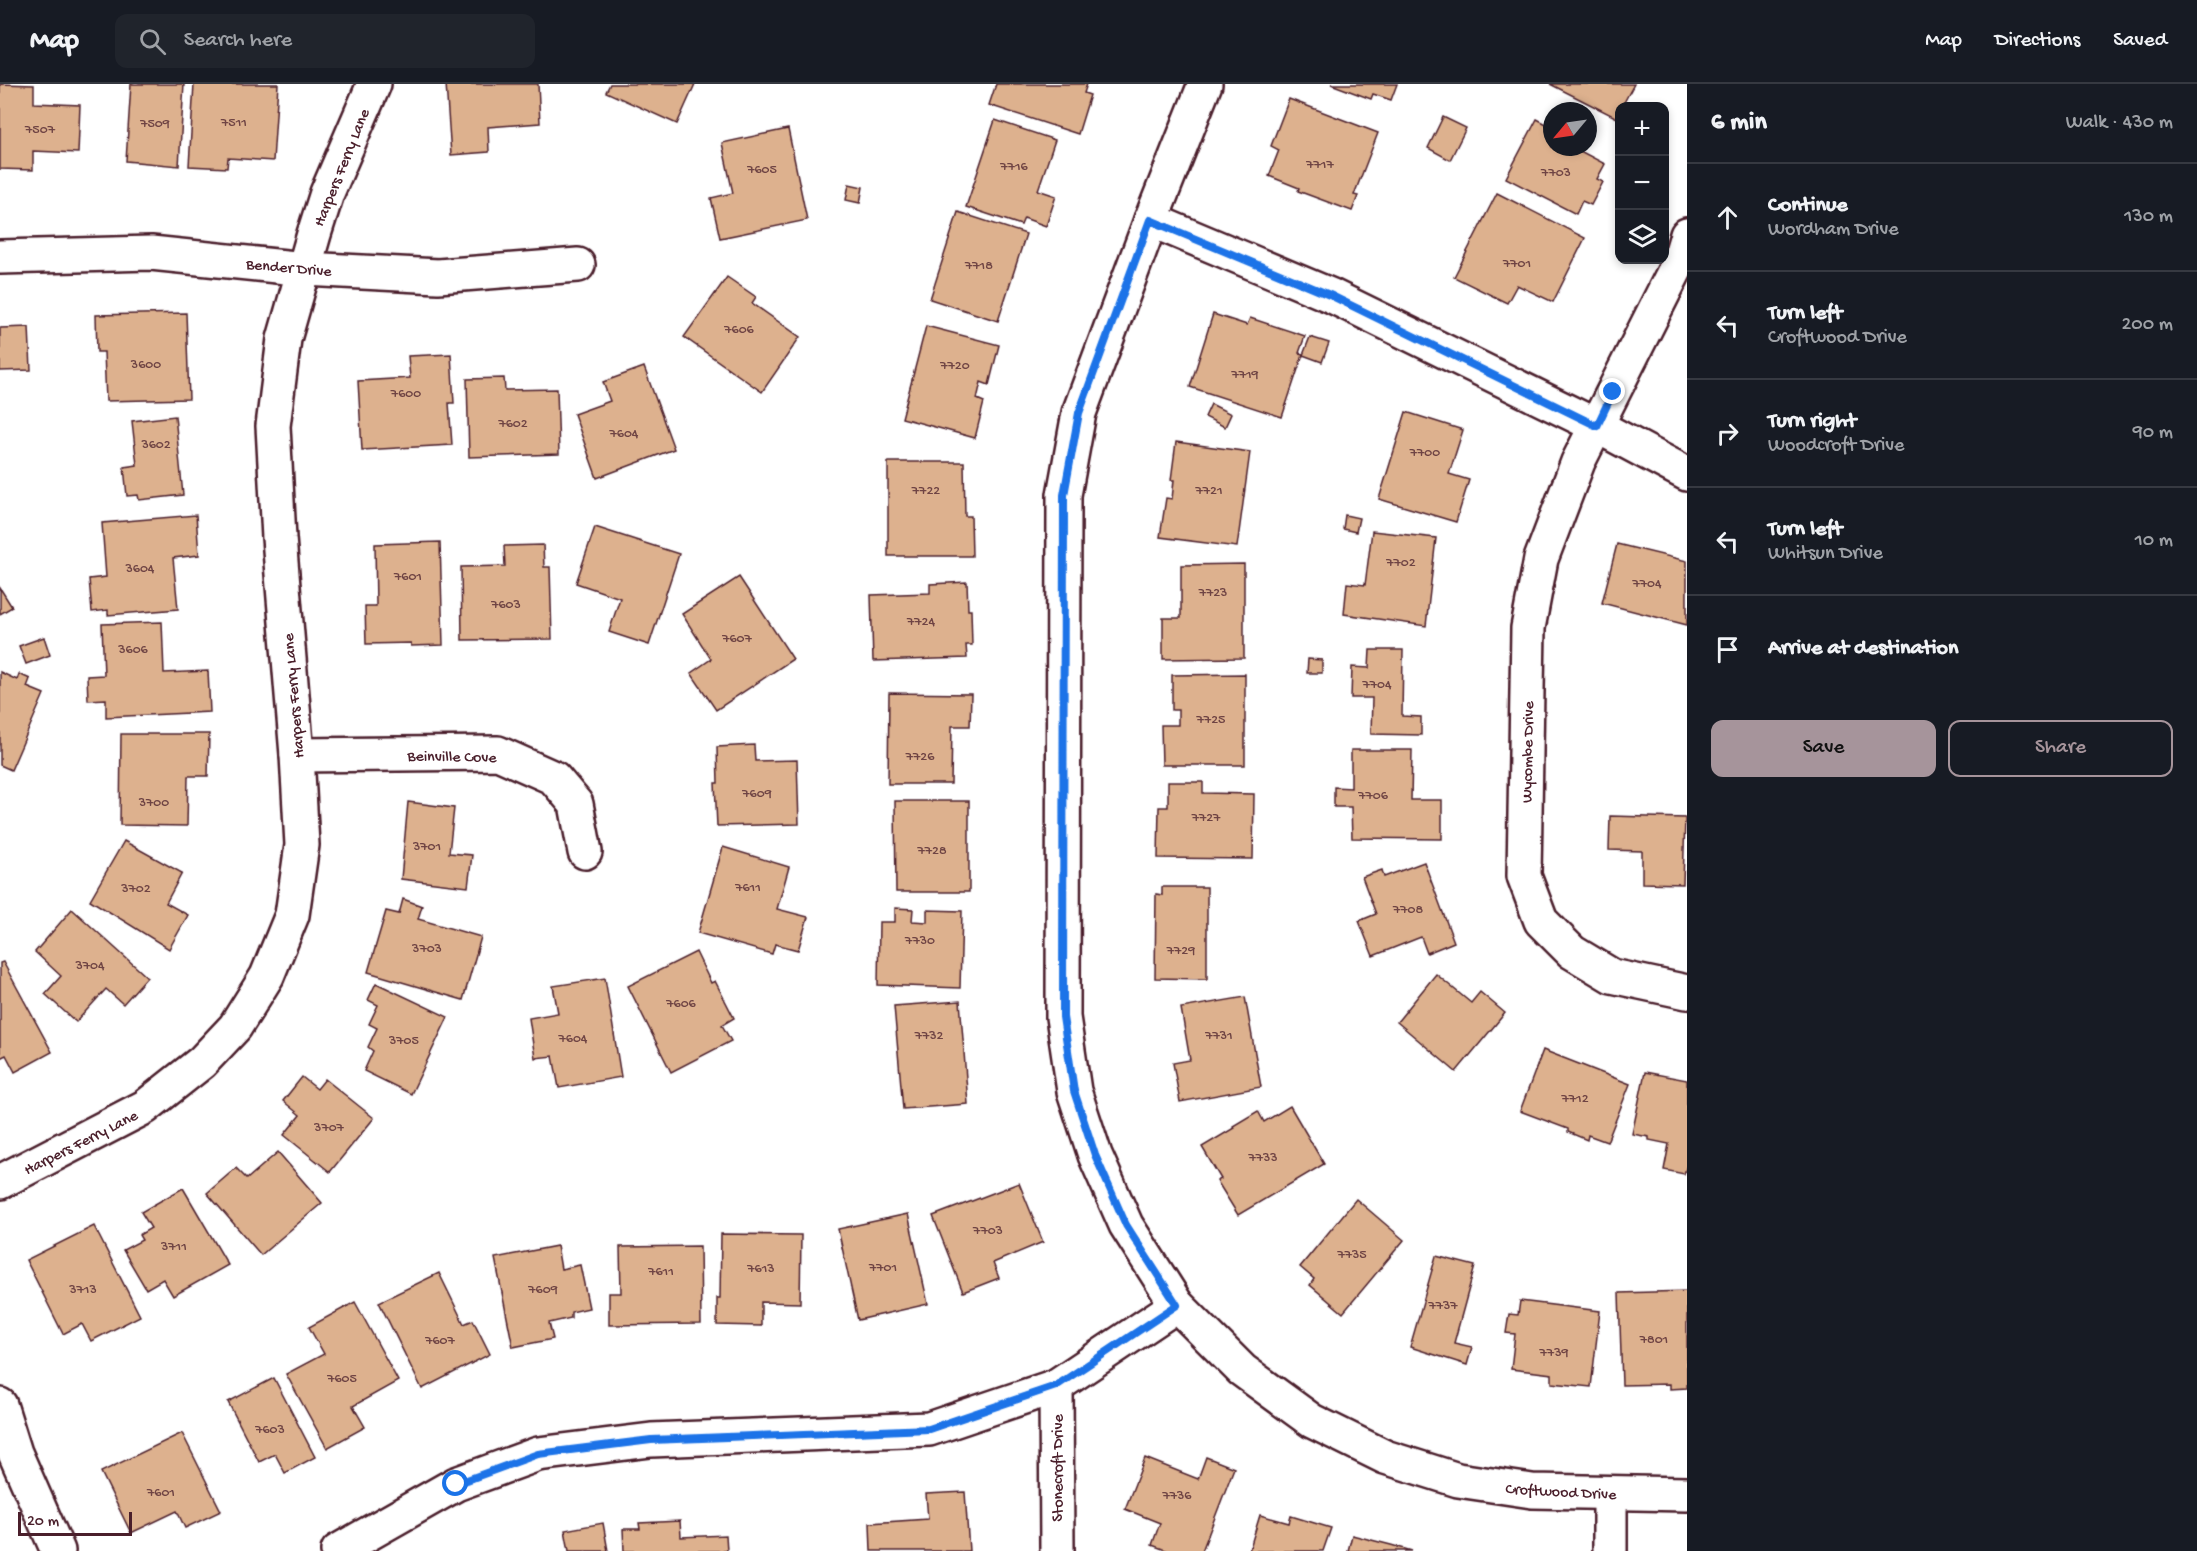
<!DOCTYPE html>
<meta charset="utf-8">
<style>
:root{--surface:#171b24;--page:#20242c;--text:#f1f3f6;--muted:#9ea1a6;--line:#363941;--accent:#a6949b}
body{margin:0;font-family:"Gochi Hand",sans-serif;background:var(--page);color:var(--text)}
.controls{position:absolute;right:18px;top:18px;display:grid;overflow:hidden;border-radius:12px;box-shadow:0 3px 9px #0003}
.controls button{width:54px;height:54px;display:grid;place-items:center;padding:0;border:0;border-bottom:2px solid var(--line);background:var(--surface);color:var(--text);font:30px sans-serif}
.compass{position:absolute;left:1543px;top:18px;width:54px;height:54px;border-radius:50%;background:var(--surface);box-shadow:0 3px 9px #0003;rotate:241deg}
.scale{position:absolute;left:18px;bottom:15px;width:114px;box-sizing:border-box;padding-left:6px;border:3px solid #4a1f2b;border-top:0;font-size:16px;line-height:21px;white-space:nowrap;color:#4a1f2b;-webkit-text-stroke:4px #fff;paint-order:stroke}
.stop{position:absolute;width:18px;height:18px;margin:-14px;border:4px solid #1a73e8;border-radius:50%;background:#fff}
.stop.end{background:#1a73e8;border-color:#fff;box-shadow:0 2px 6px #0008}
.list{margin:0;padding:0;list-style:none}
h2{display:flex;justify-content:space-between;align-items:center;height:78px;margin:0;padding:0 24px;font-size:26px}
h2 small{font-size:20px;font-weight:400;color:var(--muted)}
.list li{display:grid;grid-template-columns:39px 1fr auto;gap:18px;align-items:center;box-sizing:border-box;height:108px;padding:0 24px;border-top:2px solid var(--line)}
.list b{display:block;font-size:22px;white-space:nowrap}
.list p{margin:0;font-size:20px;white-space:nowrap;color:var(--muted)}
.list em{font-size:20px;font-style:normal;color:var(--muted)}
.actions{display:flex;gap:12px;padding:18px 24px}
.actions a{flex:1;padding:14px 0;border:2px solid var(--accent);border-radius:12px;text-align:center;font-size:21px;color:var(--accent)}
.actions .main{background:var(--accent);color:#111}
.icon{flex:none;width:33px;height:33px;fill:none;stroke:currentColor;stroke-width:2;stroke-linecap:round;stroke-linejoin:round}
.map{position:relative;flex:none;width:1687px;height:1467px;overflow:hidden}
header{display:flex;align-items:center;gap:36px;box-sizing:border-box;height:84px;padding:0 30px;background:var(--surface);border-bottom:2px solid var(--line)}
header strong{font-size:28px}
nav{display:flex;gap:33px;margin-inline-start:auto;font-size:21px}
.search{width:420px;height:54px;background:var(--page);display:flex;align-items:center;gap:15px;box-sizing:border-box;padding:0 21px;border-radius:12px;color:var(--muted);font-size:22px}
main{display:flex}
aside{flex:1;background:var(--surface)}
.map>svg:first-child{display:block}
.building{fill:#ddb18e;stroke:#4a1f2b;stroke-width:1.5}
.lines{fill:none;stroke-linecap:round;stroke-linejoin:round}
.minor-casing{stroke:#4a1f2b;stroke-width:38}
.minor{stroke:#fff;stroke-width:33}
.route{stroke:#1a73e8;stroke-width:8}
.labels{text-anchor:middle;stroke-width:6;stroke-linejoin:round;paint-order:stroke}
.number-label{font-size:14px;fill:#6f4444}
.street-label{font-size:16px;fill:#4a1f2b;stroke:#fff}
</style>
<header>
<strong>Map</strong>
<div class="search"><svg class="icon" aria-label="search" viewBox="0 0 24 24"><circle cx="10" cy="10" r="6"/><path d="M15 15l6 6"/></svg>Search here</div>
<nav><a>Map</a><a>Directions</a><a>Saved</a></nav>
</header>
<main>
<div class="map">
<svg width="1687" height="1467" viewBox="0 0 1687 1467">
<rect width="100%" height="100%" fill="#fff"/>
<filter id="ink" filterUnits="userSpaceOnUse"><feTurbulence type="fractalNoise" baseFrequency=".0167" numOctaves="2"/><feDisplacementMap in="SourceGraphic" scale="12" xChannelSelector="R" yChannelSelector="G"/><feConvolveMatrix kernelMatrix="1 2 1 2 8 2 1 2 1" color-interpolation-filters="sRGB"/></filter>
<g filter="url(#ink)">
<g class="building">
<path d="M 0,0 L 34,1 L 34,19 L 80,21 L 78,69 L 33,67 L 33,86 L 0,85 Z"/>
<path d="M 131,0 L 184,0 L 179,82 L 126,77 Z"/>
<path d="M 194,0 L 278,0 L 273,77 L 228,74 L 227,84 L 189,82 Z"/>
<path d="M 446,0 L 538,0 L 540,39 L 488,43 L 489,68 L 451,71 Z"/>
<path d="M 610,0 L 695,0 L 677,40 L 606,8 Z"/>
<path d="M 996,0 L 1087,0 L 1084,9 L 1090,11 L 1078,50 L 989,21 Z"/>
<path d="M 1331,0 L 1397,0 L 1391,16 L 1373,10 L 1371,15 Z"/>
<path d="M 1550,0 L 1634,0 L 1622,22 L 1620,22 L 1617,34 Z"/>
<path d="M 1289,15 L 1378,49 L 1354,111 L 1358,112 L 1352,127 L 1298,107 L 1299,104 L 1269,92 L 1279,66 L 1271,62 Z"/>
<path d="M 1443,33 L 1466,44 L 1450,76 L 1428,64 Z"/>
<path d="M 1537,35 L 1552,43 L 1552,63 L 1580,63 L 1578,66 L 1605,80 L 1597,95 L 1603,98 L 1591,121 L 1582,117 L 1576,130 L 1506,94 Z"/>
<path d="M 995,36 L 1055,56 L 1038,106 L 1056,112 L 1046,142 L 1024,134 L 1021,141 L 966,123 Z"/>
<path d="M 788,45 L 807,136 L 720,154 L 711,114 L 733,109 L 722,59 Z"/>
<path d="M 849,100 L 863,103 L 860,119 L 846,116 Z"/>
<path d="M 1497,109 L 1585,154 L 1553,218 L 1517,201 L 1507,219 L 1454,193 Z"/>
<path d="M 958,128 L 1026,150 L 998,237 L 930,215 Z"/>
<path d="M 727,193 L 756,213 L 752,219 L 800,253 L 762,308 L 684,253 Z"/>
<path d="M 186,229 L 189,315 L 106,317 L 104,268 L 97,268 L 96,231 Z"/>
<path d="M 1213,230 L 1247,241 L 1250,234 L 1305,252 L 1299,269 L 1303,270 L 1282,333 L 1190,303 Z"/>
<path d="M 926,242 L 999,261 L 989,301 L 981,298 L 977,315 L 984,318 L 975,354 L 902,334 Z"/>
<path d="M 29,243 L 31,286 L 0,287 L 0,244 Z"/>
<path d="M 1310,253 L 1329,259 L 1322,278 L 1303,271 Z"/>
<path d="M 451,270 L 454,319 L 449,319 L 452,361 L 362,366 L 358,297 L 410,294 L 408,272 Z"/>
<path d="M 644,283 L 674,365 L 597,394 L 574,330 L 610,317 L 603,298 Z"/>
<path d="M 504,294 L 505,306 L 557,305 L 559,370 L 469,373 L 467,295 Z"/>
<path d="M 1211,320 L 1231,330 L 1225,343 L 1205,333 Z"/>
<path d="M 1406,328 L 1463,346 L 1449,390 L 1469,396 L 1456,438 L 1379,415 Z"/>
<path d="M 175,332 L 183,411 L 139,416 L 138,411 L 127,412 L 124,383 L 137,381 L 132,337 Z"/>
<path d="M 1176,358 L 1250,368 L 1237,463 L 1160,453 L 1166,414 L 1172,415 L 1174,396 L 1171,396 Z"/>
<path d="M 888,378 L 964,378 L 965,432 L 971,432 L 972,472 L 888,472 Z"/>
<path d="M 196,431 L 199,471 L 173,474 L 178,525 L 108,531 L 108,526 L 92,528 L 89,495 L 106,493 L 102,439 Z"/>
<path d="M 1345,431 L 1359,434 L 1356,448 L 1343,445 Z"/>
<path d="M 595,443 L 679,470 L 649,561 L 609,548 L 620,514 L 576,499 Z"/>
<path d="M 1372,447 L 1436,454 L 1426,542 L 1344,530 L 1347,499 L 1365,501 Z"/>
<path d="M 440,458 L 443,561 L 411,562 L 411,559 L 366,560 L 365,522 L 376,522 L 375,460 Z"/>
<path d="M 1617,460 L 1687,477 L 1687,541 L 1602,519 Z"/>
<path d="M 543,461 L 544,483 L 550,483 L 552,555 L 462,556 L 461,483 L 505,482 L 504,462 Z"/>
<path d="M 1244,480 L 1244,574 L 1163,575 L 1163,534 L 1181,534 L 1181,481 Z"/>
<path d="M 739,493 L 793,575 L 716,626 L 691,589 L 711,575 L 682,530 Z"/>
<path d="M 967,498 L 968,526 L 971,526 L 972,561 L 966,561 L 967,574 L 873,577 L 871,511 L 930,509 L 930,500 Z"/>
<path d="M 0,504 L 12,523 L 0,530 Z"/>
<path d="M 162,538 L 164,589 L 208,587 L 210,628 L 106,633 L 106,615 L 88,616 L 87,592 L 104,591 L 102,540 Z"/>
<path d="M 44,553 L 50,571 L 26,580 L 19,562 Z"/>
<path d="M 1370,566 L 1403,566 L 1402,632 L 1421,633 L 1421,651 L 1371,650 L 1372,614 L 1351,614 L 1352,583 L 1369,584 Z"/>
<path d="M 1308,575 L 1322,576 L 1322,589 L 1307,589 Z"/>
<path d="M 0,588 L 17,596 L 19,590 L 30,595 L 27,603 L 44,610 L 11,686 L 0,681 Z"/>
<path d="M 1245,590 L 1245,681 L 1162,681 L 1161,641 L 1178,641 L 1178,626 L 1172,626 L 1172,591 Z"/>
<path d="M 889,609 L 971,610 L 970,642 L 952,642 L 951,700 L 888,700 Z"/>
<path d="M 121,650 L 209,650 L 208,692 L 188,692 L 187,742 L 120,741 Z"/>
<path d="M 754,661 L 755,677 L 797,676 L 799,740 L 717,742 L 715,699 L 718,699 L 717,663 Z"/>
<path d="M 1351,666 L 1412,666 L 1411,716 L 1442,716 L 1442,755 L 1352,754 L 1351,723 L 1334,723 L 1334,703 L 1351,704 Z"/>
<path d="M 1168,698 L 1203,698 L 1203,709 L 1254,710 L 1253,775 L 1158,774 L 1159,723 L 1168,723 Z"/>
<path d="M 895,717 L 969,717 L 969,808 L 896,808 Z"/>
<path d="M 408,718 L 454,724 L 449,769 L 472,771 L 468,803 L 401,795 Z"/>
<path d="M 1610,732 L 1685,734 L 1683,800 L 1642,799 L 1642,767 L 1609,766 Z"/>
<path d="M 124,757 L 182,789 L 166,819 L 188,831 L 169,865 L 90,816 Z"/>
<path d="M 723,763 L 789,783 L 777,825 L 808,833 L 798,866 L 775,860 L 772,870 L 698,849 Z"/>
<path d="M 1424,778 L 1454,858 L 1427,869 L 1421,853 L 1373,872 L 1359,837 L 1376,830 L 1362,793 L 1382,786 L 1384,793 Z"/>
<path d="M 1162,803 L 1207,803 L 1207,895 L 1155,894 L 1156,810 L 1162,811 Z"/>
<path d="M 403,815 L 422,822 L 418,835 L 481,853 L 463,916 L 368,888 L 386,827 L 399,830 Z"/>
<path d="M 895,824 L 913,825 L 912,837 L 927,838 L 927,826 L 962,827 L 960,904 L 878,901 L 879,838 L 895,838 Z"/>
<path d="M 72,825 L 147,893 L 123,920 L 106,905 L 76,938 L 45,910 L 61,892 L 35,868 Z"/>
<path d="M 696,868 L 711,899 L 715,897 L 734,934 L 722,941 L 731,957 L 671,988 L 628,902 Z"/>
<path d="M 3,878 L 52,968 L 15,988 L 6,971 L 0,974 L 0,879 Z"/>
<path d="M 1436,890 L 1471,919 L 1480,908 L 1505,929 L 1456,988 L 1397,938 Z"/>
<path d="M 605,894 L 621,993 L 559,1004 L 553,972 L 535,974 L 529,934 L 558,929 L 553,902 Z"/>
<path d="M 376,899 L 448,933 L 411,1010 L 364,987 L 373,967 L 368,963 L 377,944 L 369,940 L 378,921 L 368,916 Z"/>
<path d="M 1245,913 L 1261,1003 L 1180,1018 L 1173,979 L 1190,976 L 1181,924 Z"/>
<path d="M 960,917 L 968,1020 L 903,1025 L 894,922 Z"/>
<path d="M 1543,966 L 1630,1000 L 1607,1058 L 1588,1051 L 1587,1056 L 1568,1048 L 1568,1045 L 1520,1027 Z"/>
<path d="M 1645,988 L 1687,996 L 1687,1081 L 1684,1090 L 1664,1086 L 1669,1060 L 1649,1056 L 1649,1053 L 1632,1050 Z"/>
<path d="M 302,993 L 317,1005 L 325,995 L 374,1034 L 330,1088 L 284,1051 L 300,1031 L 283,1017 Z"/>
<path d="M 1290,1022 L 1324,1080 L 1238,1131 L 1217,1097 L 1221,1095 L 1202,1063 L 1234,1044 L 1233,1042 L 1258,1027 L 1264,1038 Z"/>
<path d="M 278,1068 L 322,1119 L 261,1171 L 207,1109 L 236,1084 L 247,1095 Z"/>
<path d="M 1019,1099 L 1043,1158 L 993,1179 L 999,1194 L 963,1208 L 933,1132 Z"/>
<path d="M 183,1104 L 228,1181 L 173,1212 L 163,1195 L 146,1205 L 123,1166 L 142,1156 L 139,1151 L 151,1144 L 141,1128 Z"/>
<path d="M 1356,1115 L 1404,1156 L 1343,1229 L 1310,1201 L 1314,1195 L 1300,1183 Z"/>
<path d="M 908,1130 L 928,1220 L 858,1236 L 838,1145 Z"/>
<path d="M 94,1142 L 140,1232 L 91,1257 L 82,1240 L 63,1250 L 26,1176 Z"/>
<path d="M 721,1150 L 801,1151 L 800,1219 L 761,1218 L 761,1242 L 717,1241 L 717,1214 L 720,1214 Z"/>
<path d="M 557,1162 L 561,1185 L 580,1181 L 589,1224 L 571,1228 L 571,1234 L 549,1239 L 553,1255 L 513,1263 L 495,1174 Z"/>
<path d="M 700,1162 L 701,1240 L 609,1241 L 609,1209 L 621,1209 L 620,1163 Z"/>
<path d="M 1436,1172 L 1475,1182 L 1454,1259 L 1472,1263 L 1467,1281 L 1410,1263 Z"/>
<path d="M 439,1189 L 464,1240 L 473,1236 L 490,1270 L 422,1305 L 379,1218 Z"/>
<path d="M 1687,1207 L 1687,1304 L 1670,1305 L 1670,1300 L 1622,1301 L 1619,1209 Z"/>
<path d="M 1520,1217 L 1600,1227 L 1591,1303 L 1552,1299 L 1552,1290 L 1511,1285 L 1515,1250 L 1506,1249 L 1509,1230 L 1518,1231 Z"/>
<path d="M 355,1218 L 398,1297 L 353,1322 L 365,1343 L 327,1364 L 286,1290 L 324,1270 L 309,1243 Z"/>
<path d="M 274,1294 L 315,1373 L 285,1389 L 275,1370 L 259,1378 L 228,1318 Z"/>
<path d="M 182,1349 L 221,1427 L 185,1444 L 177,1427 L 131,1449 L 101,1388 Z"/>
<path d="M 1206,1373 L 1234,1384 L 1202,1467 L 1168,1467 L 1152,1461 L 1160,1439 L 1125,1425 L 1145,1374 L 1198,1395 Z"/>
<path d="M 965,1408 L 969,1467 L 871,1467 L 870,1439 L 928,1435 L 926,1410 Z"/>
<path d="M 1260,1431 L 1289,1439 L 1291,1432 L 1331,1444 L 1323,1467 L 1249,1467 Z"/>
<path d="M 680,1437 L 681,1453 L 726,1451 L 727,1467 L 624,1467 L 623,1445 L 640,1445 L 639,1439 Z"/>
<path d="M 603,1439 L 608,1467 L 569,1467 L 565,1446 Z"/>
<path d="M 1352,1451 L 1391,1461 L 1412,1467 L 1348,1467 Z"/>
</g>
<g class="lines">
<g class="minor-casing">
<g id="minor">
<path d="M 1205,0 L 1151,136 L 1079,329 L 1064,411 L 1063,933 L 1074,1007 L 1095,1071 L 1126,1141 L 1177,1221 L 1242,1286 L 1312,1337 L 1385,1373 L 1458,1396 L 1532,1407 L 1687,1410"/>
<path d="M 1151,136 L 1332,212 L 1597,342 L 1687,390"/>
<path d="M 1687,151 L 1679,178 L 1578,378 L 1541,475 L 1528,544 L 1524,792 L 1541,837 L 1572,868 L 1612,892 L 1687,908"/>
<path d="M 0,173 L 151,169 L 305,185 L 438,192 L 578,181"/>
<path d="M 297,671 L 498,669 L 554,694 L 576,720 L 585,768"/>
<path d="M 0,1098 L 145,1023 L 202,978 L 235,943 L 267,892 L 292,831 L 302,761 L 297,671 L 279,454 L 273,342 L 284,255 L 314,150 L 327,109 L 374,0"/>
<path d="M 1056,1302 L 1057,1467"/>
<path d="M 0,1321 L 15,1369 L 58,1467"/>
<path d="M 1610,1409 L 1610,1467"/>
<path d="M 338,1467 L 456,1400 L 538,1370 L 651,1356 L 929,1345 L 1056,1302 L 1177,1221"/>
</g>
</g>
<use href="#minor" class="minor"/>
</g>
</g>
<g class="lines" filter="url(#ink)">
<path class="route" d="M 456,1400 L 538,1370 L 651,1356 L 929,1345 L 1056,1302 L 1177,1221 L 1126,1141 L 1095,1071 L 1074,1007 L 1063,933 L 1064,411 L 1079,329 L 1150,136 L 1332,212 L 1597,342 L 1613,308"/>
</g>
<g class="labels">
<g class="number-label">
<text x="234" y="42">7511</text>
<text x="155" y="43">7509</text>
<text x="40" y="49">7507</text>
<text x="1320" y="84">7717</text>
<text x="1014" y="86">7716</text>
<text x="762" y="89">7605</text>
<text x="1556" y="92">7703</text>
<text x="1517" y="183">7701</text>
<text x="979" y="185">7718</text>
<text x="739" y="249">7606</text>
<text x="146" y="284">3600</text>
<text x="955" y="285">7720</text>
<text x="1245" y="294">7719</text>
<text x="406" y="313">7600</text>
<text x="513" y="343">7602</text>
<text x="624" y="353">7604</text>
<text x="156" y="364">3602</text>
<text x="1425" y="372">7700</text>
<text x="926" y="410">7722</text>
<text x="1209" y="410">7721</text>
<text x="1401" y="482">7702</text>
<text x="140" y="488">3604</text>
<text x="408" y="496">7601</text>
<text x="1647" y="503">7704</text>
<text x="1213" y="512">7723</text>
<text x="506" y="524">7603</text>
<text x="921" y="541">7724</text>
<text x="737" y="558">7607</text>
<text x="133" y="569">3606</text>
<text x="1377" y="604">7704</text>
<text x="1211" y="639">7725</text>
<text x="920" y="676">7726</text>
<text x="757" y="713">7609</text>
<text x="1373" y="715">7706</text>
<text x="154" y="722">3700</text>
<text x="1206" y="737">7727</text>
<text x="427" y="766">3701</text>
<text x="932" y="770">7728</text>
<text x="748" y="807">7611</text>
<text x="136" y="808">3702</text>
<text x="1408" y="829">7708</text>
<text x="920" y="860">7730</text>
<text x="427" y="868">3703</text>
<text x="1181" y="870">7729</text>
<text x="90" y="885">3704</text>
<text x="681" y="923">7606</text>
<text x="929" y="955">7732</text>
<text x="1219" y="955">7731</text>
<text x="573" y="958">7604</text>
<text x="404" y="960">3705</text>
<text x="1575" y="1018">7712</text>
<text x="329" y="1047">3707</text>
<text x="1263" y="1077">7733</text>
<text x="988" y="1150">7703</text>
<text x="174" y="1166">3711</text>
<text x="1352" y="1174">7735</text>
<text x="883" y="1187">7701</text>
<text x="761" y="1188">7613</text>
<text x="661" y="1191">7611</text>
<text x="83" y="1209">3713</text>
<text x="543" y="1209">7609</text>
<text x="1443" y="1225">7737</text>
<text x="1654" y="1259">7801</text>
<text x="440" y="1260">7607</text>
<text x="1554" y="1272">7739</text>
<text x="342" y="1298">7605</text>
<text x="270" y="1349">7603</text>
<text x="161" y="1412">7601</text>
<text x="1177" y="1415">7736</text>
</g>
<g class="street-label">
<text transform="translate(340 83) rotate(-68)" y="6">Harpers Ferry Lane</text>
<text transform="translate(289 182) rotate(5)" y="6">Bender Drive</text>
<text transform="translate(292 612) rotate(-95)" y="6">Harpers Ferry Lane</text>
<text transform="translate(1526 668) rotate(-89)" y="6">Wycombe Drive</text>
<text transform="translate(452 671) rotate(1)" y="6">Beinville Cove</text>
<text transform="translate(80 1057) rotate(-27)" y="6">Harpers Ferry Lane</text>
<text transform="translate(1056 1384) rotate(-90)" y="6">Stonecroft Drive</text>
<text transform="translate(1561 1406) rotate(3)" y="6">Croftwood Drive</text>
</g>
</g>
</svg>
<div class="controls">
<button>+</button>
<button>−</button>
<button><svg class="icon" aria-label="layers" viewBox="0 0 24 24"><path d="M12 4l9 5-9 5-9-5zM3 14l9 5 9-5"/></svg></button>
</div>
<svg class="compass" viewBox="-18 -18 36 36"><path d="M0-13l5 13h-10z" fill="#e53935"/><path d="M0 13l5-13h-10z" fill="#9ea1a6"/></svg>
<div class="scale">20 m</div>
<div class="stop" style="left:456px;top:1400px"></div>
<div class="stop end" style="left:1613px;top:308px"></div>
</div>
<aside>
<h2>6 min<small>Walk · 430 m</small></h2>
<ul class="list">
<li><svg class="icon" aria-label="ahead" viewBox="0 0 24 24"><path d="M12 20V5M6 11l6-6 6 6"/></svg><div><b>Continue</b><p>Wordham Drive</p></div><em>130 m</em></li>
<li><svg class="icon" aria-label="left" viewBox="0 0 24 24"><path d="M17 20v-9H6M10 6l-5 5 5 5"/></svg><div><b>Turn left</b><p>Croftwood Drive</p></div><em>200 m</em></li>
<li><svg class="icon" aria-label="right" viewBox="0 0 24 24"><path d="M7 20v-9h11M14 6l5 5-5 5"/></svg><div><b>Turn right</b><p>Woodcroft Drive</p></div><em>90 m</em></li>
<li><svg class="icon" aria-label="left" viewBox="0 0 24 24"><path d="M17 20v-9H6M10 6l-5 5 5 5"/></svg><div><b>Turn left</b><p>Whitsun Drive</p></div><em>10 m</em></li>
<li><svg class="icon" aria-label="arrive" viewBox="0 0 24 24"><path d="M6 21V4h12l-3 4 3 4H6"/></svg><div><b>Arrive at destination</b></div></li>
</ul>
<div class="actions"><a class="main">Save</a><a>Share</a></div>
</aside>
</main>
